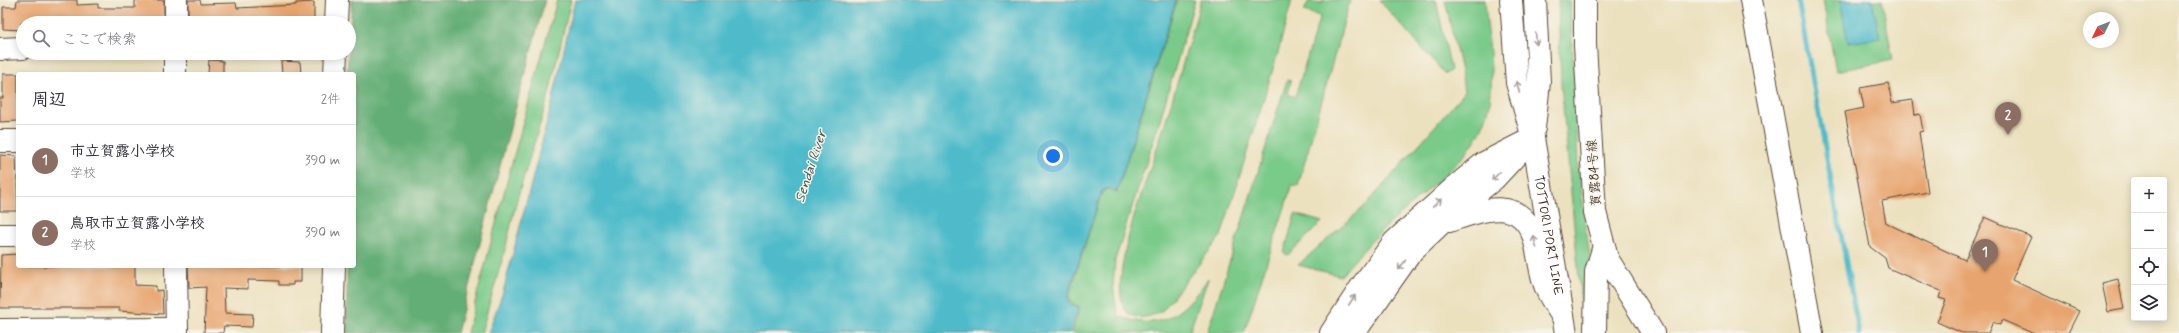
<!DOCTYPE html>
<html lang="ja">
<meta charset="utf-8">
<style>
:root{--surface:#fff;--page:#f2f2f3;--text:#2b2b33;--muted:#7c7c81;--line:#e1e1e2;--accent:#d93025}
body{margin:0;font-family:Mynerve,"Klee One",sans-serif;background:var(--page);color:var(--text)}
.controls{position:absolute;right:12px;bottom:12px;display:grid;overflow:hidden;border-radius:4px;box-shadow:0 2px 10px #0003}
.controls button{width:36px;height:36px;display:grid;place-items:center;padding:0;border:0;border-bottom:1px solid var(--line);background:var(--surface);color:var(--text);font:20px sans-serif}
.compass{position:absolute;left:2083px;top:12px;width:36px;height:36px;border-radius:50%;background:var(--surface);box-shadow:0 2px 10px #0003;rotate:227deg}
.you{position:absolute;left:1053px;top:156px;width:14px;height:14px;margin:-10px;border:3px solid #fff;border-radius:50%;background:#1a73e8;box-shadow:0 0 0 6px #1a73e833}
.badge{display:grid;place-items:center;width:26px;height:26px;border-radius:50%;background:var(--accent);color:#fff;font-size:13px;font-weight:700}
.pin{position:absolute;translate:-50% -33px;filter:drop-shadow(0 1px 2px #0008)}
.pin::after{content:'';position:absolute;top:21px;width:14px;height:12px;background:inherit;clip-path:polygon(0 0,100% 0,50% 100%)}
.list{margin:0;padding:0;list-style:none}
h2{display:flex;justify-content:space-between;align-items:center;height:52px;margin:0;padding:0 16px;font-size:17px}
h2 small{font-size:13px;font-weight:400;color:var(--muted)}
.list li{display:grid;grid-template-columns:26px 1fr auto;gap:12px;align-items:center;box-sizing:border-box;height:72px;padding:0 16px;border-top:1px solid var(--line)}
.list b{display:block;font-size:15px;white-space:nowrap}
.list p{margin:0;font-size:13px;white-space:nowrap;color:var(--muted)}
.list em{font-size:13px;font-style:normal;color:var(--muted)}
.icon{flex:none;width:22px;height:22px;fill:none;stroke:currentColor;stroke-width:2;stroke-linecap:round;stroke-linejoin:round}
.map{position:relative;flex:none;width:2179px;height:333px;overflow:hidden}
.search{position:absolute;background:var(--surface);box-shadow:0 2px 10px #0003;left:16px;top:16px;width:340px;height:44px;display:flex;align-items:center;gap:10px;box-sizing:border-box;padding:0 14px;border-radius:22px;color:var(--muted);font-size:15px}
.panel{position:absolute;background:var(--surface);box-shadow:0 2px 10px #0003;left:16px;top:72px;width:340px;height:196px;border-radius:4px}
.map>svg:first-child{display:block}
.green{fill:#7aca8a;stroke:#5a7a54}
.forest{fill:#63ae76;stroke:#4f6c4a}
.water{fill:#4fbbca;stroke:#457274}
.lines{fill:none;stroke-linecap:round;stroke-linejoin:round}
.stream{stroke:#4fbbca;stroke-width:5}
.building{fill:#e8a46e}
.minor-casing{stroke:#564536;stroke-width:24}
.major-casing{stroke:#564536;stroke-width:24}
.minor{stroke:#fff;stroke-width:22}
.major{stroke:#fff;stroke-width:22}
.oneway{stroke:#a79f9a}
.labels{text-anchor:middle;stroke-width:3;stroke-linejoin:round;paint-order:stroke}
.street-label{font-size:13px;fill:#3b2a1e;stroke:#f7f3e8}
.water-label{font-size:14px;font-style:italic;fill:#415652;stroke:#f7f3e8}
</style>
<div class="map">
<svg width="2179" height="333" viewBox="0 0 2179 333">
<rect width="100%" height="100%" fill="#f7f3e8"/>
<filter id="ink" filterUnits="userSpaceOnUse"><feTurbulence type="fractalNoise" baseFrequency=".025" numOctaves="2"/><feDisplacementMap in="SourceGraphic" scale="8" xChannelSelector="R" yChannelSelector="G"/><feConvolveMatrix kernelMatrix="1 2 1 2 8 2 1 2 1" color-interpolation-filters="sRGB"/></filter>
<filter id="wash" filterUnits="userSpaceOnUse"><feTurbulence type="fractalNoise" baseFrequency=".012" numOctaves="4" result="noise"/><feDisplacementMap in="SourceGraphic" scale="16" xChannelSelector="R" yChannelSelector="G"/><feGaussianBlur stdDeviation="0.9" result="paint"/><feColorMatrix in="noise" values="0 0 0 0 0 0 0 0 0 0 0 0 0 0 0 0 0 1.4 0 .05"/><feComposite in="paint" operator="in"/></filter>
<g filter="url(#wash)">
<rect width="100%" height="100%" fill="#ece1bf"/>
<g class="green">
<path d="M 557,0 L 571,0 L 548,98 L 517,199 L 506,246 L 481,333 L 467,333 L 513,159 Z"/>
<path d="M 1177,0 L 1195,0 L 1159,123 L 1115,260 L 1113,286 L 1118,316 C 1164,333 1182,313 1208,279 L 1189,333 L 1072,333 L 1080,307 L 1071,303 L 1068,298 L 1102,192 L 1107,189 L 1117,192 Z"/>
<path d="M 1201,0 L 1292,0 L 1277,56 L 1221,236 L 1163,310 C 1147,320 1125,323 1121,298 C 1116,258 1144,188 1157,148 C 1173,99 1187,50 1201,0 Z"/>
<path d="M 1323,0 L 1350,0 L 1298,186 L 1292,185 L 1244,333 L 1207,333 L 1287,80 L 1291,81 L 1288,94 L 1295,97 L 1320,16 L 1304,11 L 1309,1 L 1322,3 Z"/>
<path d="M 1379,0 L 1436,0 L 1451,70 L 1445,74 Z"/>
<path d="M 1445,0 L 1485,0 C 1487,32 1496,82 1488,112 C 1476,155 1438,180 1407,208 C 1383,229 1361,251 1341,276 L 1298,265 L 1365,206 L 1464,93 L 1462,76 Z"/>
<path d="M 1558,0 L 1570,0 L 1578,164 L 1590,258 L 1584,333 L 1561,85 Z"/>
<path d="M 1823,0 L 1882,0 L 1893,60 L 1836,71 Z"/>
<path d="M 1295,214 L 1322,222 L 1288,255 L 1284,253 Z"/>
</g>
<path class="forest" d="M 352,0 L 545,0 L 502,158 L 457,333 L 347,333 L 347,266 L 354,266 L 354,74 L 347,74 Z"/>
<g class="water">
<path d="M 575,0 L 1176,0 L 1117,191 L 1108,188 L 1102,191 L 1067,298 L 1070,304 L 1079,307 L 1070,333 L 488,333 L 503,292 L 552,103 Z"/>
<path d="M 1840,0 L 1872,0 L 1880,38 L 1848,43 Z"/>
</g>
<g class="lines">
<path class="stream" d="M 1798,0 L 1859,333"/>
</g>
<g id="blocks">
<g class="building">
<path d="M 17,0 L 77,0 L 77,5 L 98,4 L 98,8 L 135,8 L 135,0 L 164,0 L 164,23 L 45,22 L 21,23 L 21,30 L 3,29 L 3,7 L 16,7 Z"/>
<path d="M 188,0 L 200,0 L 201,4 L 236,3 L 237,8 L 296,5 L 296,3 L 314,2 L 314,23 L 188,23 Z"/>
<path d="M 209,60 L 223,61 L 223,74 L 208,74 Z"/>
<path d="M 281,61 L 300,62 L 301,74 L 282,74 Z"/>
<path d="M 3,74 L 18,74 L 18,121 L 0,122 L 0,98 L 3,98 Z"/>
<path d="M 1888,83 L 1892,103 L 1913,100 L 1915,115 L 1920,114 L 1923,131 L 1919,132 L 1928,192 L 1882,201 L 1886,223 L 1965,260 L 1985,217 L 2031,237 L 2012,280 L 2079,311 L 2068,333 L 2032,333 L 2002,320 L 2000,325 L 1993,322 L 1988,333 L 1962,333 L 1937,322 L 1946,300 L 1939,298 L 1941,291 L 1888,268 L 1885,258 L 1870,247 L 1845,112 L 1864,108 L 1860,88 Z"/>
<path d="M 0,155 L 16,156 L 18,211 L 0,211 Z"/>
<path d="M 18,254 L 18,266 L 135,266 L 135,285 L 156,286 L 156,291 L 162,290 L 163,314 L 119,311 L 119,308 L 0,308 L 1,255 Z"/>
<path d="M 188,266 L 301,266 L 301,282 L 293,282 L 293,285 L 279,285 L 279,281 L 248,280 L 248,289 L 224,288 L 225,313 L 253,314 L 252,327 L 224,326 L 223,333 L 204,333 L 206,287 L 189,288 Z"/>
<path d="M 2118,279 L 2124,309 L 2108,312 L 2102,283 Z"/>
</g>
</g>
</g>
<g filter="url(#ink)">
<use href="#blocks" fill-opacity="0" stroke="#564536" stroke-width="1"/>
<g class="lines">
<g class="minor-casing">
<g id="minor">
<path d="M 1585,0 L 1585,45 L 1595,212 L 1607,258 L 1653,333"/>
<path d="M 1751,0 L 1812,333"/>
<path d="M 176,23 L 176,0"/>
<path d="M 336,23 L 337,0"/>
<path d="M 0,49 L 23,48"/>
<path d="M 175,53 L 175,74"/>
<path d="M 335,74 L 336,53"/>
<path d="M 0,141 L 18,141"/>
<path d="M 1449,221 C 1479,211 1518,195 1533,235 C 1539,252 1539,271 1546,288 C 1550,298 1557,308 1563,317"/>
<path d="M 0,235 L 18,235"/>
<path d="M 176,266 L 177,333"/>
<path d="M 0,330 L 177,329"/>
<path d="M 332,333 L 334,266"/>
<path d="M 1331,333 L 1361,287 L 1394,242 L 1456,186 L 1484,163 L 1533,138"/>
<path d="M 1354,333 L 1412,251 L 1451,214 L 1494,179 L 1521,150"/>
<path d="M 1595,333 L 1596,272 L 1604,246"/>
</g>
</g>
<g class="major-casing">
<g id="major">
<path id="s1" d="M 1511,0 L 1517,83 L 1533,138 L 1566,333"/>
<path d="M 1534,128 L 1539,82 L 1535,0"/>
</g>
</g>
<use href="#minor" class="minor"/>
<use href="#major" class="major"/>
</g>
<defs><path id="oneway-shaft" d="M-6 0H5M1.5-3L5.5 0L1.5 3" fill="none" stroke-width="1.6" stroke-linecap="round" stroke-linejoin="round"/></defs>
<g class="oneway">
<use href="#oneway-shaft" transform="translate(1536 39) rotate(86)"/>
<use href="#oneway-shaft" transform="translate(1518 87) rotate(-104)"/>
<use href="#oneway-shaft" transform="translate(1496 176) rotate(135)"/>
<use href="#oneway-shaft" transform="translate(1437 203) rotate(-44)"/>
<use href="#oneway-shaft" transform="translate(1535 242) rotate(-104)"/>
<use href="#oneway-shaft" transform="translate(1402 265) rotate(127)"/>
<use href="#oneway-shaft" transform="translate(1352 300) rotate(-57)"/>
</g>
</g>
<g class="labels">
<g class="street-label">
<text transform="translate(1593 173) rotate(-94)" y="5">賀露84号線</text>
<text dy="5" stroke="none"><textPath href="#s1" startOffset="239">TOTTORI PORT LINE</textPath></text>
</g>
<g class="water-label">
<text transform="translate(810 166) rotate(-72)" y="5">Sendai River</text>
</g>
</g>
</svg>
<div class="controls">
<button>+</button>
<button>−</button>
<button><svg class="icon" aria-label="locate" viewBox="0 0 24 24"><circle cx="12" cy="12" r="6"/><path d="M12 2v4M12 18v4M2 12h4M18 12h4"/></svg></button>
<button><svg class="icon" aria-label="layers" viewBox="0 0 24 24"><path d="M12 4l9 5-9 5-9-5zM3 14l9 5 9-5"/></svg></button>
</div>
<svg class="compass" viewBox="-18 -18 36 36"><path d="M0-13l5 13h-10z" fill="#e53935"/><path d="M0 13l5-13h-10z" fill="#7c7c81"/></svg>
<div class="you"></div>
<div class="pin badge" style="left:1985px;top:272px;background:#8d6e63">1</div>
<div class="pin badge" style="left:2008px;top:135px;background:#8d6e63">2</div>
<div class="search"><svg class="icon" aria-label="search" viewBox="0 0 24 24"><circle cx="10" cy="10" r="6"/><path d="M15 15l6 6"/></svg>ここで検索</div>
<section class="panel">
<h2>周辺<small>2件</small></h2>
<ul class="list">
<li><span class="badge" style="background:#8d6e63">1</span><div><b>市立賀露小学校</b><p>学校</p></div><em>390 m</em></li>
<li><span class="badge" style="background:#8d6e63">2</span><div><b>鳥取市立賀露小学校</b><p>学校</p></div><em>390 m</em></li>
</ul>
</section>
</div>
